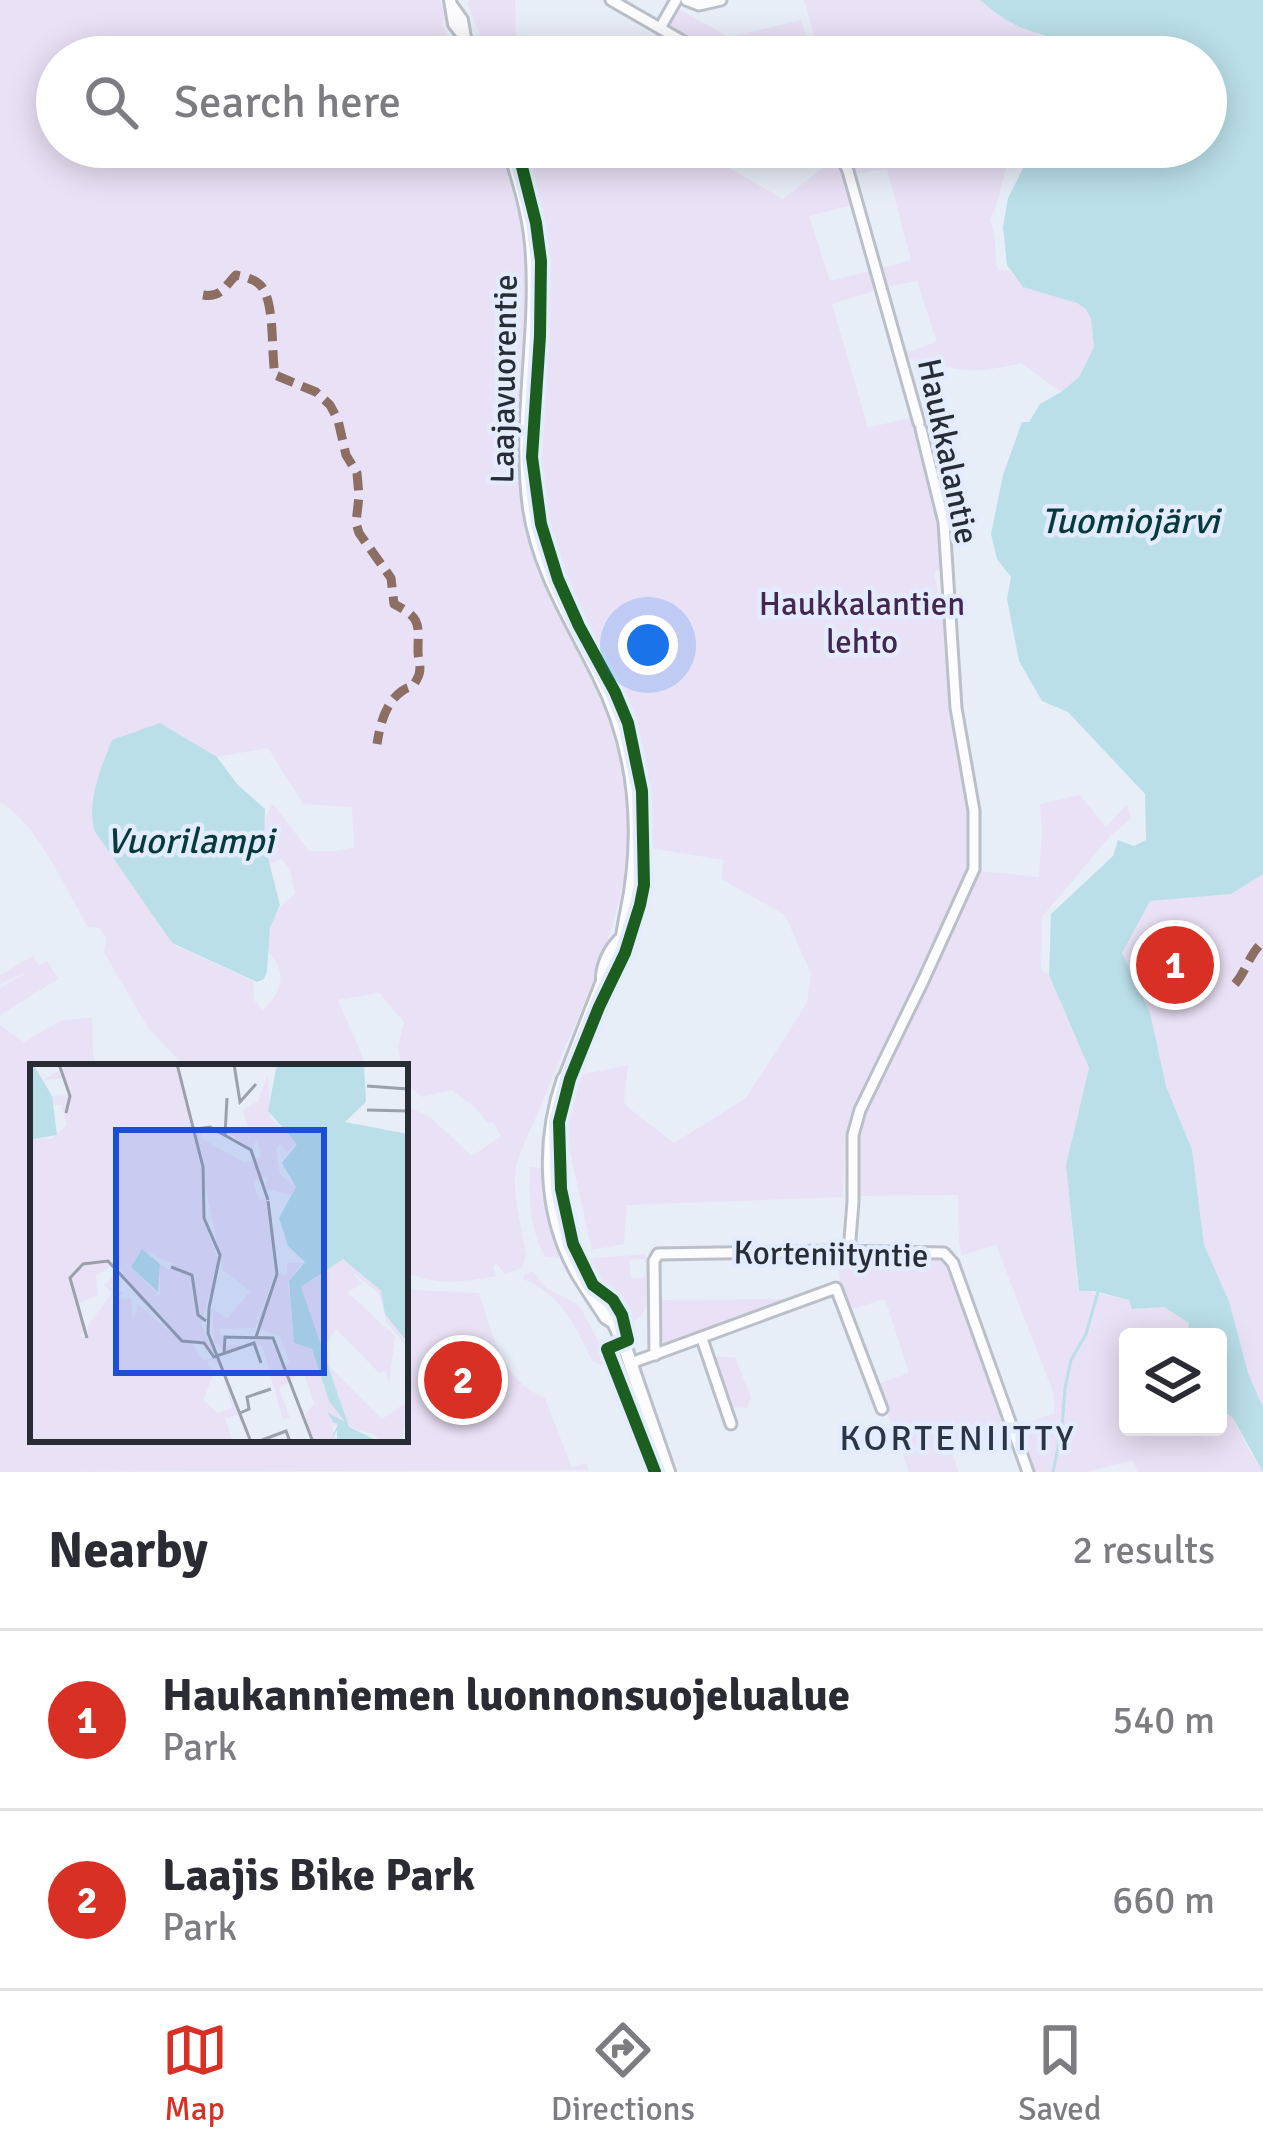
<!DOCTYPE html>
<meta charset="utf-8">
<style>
:root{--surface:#fff;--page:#f7f7f7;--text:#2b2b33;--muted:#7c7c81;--line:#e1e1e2;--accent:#d93025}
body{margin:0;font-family:Signika,sans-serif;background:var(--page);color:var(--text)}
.controls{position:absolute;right:36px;bottom:36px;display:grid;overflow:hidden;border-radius:12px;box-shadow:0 6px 30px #0003}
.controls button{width:108px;height:108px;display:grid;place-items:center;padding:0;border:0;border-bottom:3px solid var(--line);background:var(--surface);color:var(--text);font:60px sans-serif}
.you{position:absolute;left:648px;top:645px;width:42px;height:42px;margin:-30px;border:9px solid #fff;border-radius:50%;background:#1a73e8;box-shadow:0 0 0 18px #1a73e833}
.badge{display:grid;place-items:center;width:78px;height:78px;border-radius:50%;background:var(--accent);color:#fff;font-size:39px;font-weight:700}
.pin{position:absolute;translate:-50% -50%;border:6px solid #fff;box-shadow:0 3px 12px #0006}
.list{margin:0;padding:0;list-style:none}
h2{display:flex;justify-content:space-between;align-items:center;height:156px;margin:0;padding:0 48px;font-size:51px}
h2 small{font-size:39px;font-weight:400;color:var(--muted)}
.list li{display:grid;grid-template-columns:78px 1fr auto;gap:36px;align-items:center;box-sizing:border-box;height:180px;padding:0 48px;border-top:3px solid var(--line)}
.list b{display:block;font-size:45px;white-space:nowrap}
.list p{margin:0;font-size:39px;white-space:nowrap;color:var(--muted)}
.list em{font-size:39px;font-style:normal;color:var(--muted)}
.icon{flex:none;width:66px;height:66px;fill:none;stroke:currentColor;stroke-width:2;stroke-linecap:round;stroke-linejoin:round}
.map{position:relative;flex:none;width:1263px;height:1472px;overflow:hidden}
.search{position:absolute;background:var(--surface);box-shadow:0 6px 30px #0003;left:36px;right:36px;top:36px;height:132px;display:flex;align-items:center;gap:30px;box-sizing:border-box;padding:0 42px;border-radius:66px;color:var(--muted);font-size:45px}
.sheet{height:516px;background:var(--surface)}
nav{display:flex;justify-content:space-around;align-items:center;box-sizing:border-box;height:168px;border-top:3px solid var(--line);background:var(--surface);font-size:33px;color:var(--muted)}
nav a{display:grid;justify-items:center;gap:6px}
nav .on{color:var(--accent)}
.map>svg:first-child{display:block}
.green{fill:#e9e1f5;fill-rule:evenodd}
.water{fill:#badfe9}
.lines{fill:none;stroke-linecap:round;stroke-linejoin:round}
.stream{stroke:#badfe9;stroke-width:3}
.minor-casing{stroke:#babfc8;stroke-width:15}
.tertiary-casing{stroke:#babfc8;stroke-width:16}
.secondary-casing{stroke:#babfc8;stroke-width:18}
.minor{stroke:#fcfcfe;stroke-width:9}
.tertiary{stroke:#fcfcfe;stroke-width:10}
.secondary{stroke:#fcfcfe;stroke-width:12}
.quiet{stroke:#8d6e63;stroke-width:9;stroke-dasharray:18 9;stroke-linecap:butt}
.cycleway-casing{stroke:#e2ecfe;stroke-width:20}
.cycleway{stroke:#1b5e20;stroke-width:12}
.labels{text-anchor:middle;stroke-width:9;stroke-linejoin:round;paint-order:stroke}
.street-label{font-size:33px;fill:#282d35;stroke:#e2ecfe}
.park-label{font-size:33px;fill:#452552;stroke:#e2ecfe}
.water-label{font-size:36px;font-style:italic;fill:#073941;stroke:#e2ecfe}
.neighbourhood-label{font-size:36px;letter-spacing:3px;fill:#2c3547;stroke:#e2ecfe}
.inset-road{fill:none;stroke:#9ba1aa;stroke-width:3}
.view{fill:#1d4ed8;fill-opacity:0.15;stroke:#1d4ed8;stroke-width:6}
.inset-edge{fill:none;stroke:#282d35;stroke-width:6}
</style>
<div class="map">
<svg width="1263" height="1472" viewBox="0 0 1263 1472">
<rect width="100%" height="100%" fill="#e8eef8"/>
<g class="green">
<path d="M 0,0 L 440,0 L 446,17 L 442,22 L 455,57 L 57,57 L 57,147 L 503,147 C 514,191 526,235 526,281 C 527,368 505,457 530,543 C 547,604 585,657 610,715 C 628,757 633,813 627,858 C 616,941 575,1021 544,1098 C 537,1117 516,1156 515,1174 C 513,1196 523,1233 526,1255 L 522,1268 L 505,1274 L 497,1264 L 493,1266 L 496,1276 C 463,1282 437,1286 405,1272 L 405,1105 L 431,1118 L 472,1156 L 501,1136 L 493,1122 L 487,1123 L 477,1109 L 451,1090 L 423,1097 L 405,1084 L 405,1067 L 401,1067 L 398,1047 L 404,1022 L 379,993 L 338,1000 L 367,1067 L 186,1067 L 148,1028 L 104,952 L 106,938 L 100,928 L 88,927 C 66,891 37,822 0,802 ZM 160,723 L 217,757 L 268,748 L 303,804 L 352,807 L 354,847 L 336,851 L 309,851 L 273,804 C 259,822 264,845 269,865 L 282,859 L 290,870 L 295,894 C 273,910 271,923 267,950 C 288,973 283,990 263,1010 L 254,1000 L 253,981 L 172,944 L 95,805 Z"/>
<path d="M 471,0 L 515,0 L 516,44 L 538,57 L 488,57 L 467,2 Z"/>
<path d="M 804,0 L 980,0 L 1015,25 L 1056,38 L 1077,51 L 1080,57 L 820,57 Z"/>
<path d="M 679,9 L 729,37 L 801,20 L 812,57 L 720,57 L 669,27 Z"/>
<path d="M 521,147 L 693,147 L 783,199 L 838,156 L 852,205 L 809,216 L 830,281 L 871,271 L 877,290 L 832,304 L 868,428 L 912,417 L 943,545 L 943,563 L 935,573 L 935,579 L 943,607 L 951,708 L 967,780 L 969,857 L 967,874 L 853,1107 L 845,1135 L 843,1197 L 627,1205 L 624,1244 L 592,1250 L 564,1125 L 580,1075 L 628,1065 L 624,1104 L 674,1143 L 746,1098 L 807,1003 L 811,974 L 785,915 L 721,879 L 724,860 L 649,848 L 644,772 L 623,698 L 592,642 L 553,560 L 537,458 L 544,338 L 544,227 Z"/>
<path d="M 882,147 L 991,147 L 1007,164 L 996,207 L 990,219 L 995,237 L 996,266 L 1001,270 L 1010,271 L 1024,287 L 1077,303 L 1086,309 L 1091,319 L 1094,348 L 1079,377 L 1061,392 L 1021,363 C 1002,367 983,372 963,370 C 943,368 926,359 906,359 L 904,353 L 937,342 L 917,281 L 885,287 L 879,269 L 911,260 L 887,169 L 853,174 L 851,166 L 884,158 Z"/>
<path d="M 1080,795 L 1106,827 L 1127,804 L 1131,819 L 1111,835 L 1042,917 L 1041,970 L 1049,975 L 1089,1068 L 1066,1165 L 1078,1290 L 1130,1300 L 1133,1309 L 1164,1307 L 1189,1323 L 1188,1337 L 1128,1337 L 1128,1427 L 1218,1427 L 1218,1386 L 1246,1445 L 1263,1472 L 1138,1472 L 1133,1460 L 1086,1472 L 1025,1472 L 1008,1430 L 983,1440 L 949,1440 L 958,1472 L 909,1472 L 877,1384 L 909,1373 L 885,1299 L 849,1310 L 841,1287 L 837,1257 L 935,1257 L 949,1268 L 1009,1429 L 1055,1413 L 1053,1392 L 996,1245 L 962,1255 L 959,1244 L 958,1195 L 859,1196 L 858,1136 L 866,1112 L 980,871 L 1039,877 L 1042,833 L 1040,804 Z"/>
<path d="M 1263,874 L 1263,1407 L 1248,1373 L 1229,1301 L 1204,1245 L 1192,1150 L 1166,1086 L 1150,1013 L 1122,953 L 1150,901 L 1231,894 Z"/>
<path d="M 33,956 L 39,965 L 47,961 L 58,979 L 0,1015 L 0,988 L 29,971 L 0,984 L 0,975 Z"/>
<path d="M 92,1017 L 93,1054 L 96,1067 L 33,1067 L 33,1439 L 405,1439 L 405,1285 L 413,1290 L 479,1293 C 493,1335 500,1379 545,1398 L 572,1468 L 586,1463 L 589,1470 L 0,1472 L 0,1025 L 24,1042 L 60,1021 Z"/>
<path d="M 530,1167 L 543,1168 L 549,1214 L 560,1251 L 558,1258 L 545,1257 C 530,1228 528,1199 530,1167 Z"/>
<path d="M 646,1254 L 646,1263 L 643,1259 L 630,1260 L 631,1278 L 643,1278 L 646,1272 C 646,1298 654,1313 627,1325 L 614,1298 L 596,1282 L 584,1259 Z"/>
<path d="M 533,1271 L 546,1288 L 577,1304 L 582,1310 L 609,1362 L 602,1365 L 593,1362 C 575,1326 562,1295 523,1279 L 524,1274 Z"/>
<path d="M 794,1299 L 663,1346 L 660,1300 Z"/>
<path d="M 711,1357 L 735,1357 L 751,1397 L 747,1408 L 730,1407 Z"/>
</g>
<g class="water">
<path d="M 980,0 L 1263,0 L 1263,874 L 1231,894 L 1150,901 L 1122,953 L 1150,1013 L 1166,1086 L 1192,1150 L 1204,1245 L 1229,1301 L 1248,1373 L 1263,1407 L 1263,1472 L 1233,1418 L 1221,1409 L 1218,1386 L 1218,1337 L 1188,1337 L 1189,1323 L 1164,1307 L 1132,1309 L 1129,1300 L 1094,1291 L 1079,1291 L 1066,1165 L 1089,1068 L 1049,975 L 1051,914 L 1113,856 L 1118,840 L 1134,846 L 1146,840 L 1145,794 L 1068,712 L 1042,701 L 1019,661 L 1007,599 L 1011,577 L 997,559 L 991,534 L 1003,475 L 1022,422 L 1029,422 L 1040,404 L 1061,392 L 1079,377 L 1094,347 L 1091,319 L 1086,309 L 1077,303 L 1023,287 L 1007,265 L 1003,227 L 1008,198 L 1034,147 L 1206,147 L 1206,57 L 1080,57 C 1064,34 1034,36 1012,23 C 1000,17 990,8 980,0 Z"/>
<path d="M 160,723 L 217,757 L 237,784 L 265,809 L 264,842 L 280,905 L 270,928 L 267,971 L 264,979 L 257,982 L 172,943 L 94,830 C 87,800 101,768 112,740 Z"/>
</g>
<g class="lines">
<path class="stream" d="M 1053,1472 L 1062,1428 L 1065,1388 L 1071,1360 L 1086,1334 L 1098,1292"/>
<g class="minor-casing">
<g id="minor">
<path d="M 611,0 L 710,57"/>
<path d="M 686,0 L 699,5 L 721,0"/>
<path d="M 660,28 L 676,0"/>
<path d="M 837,147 L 848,171 L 919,423"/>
<path d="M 849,1252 L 853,1202 L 853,1135 L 860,1110 L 923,981 L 974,869 L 974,811 L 956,708 L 944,522 L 921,429"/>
<path d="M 702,1339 L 731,1424"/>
<path d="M 655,1355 L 654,1261 L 658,1254 L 834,1251 L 944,1253 L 953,1263 L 1028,1472"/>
<path d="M 631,1363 L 836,1288 L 882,1409"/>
</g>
</g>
<g class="tertiary-casing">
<g id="tertiary">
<path d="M 450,0 L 454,24 L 465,38 L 473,57"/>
<path d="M 452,6 L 462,20 L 465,38"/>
<path d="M 508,147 C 518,179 528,211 531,244 C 539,332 517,420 529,508 C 538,570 571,620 598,675 C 636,749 643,833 626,914 C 621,937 620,966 602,981 L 564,1079"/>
<path d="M 602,981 C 601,967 609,950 619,940"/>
</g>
</g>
<g class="secondary-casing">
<path id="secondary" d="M 564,1079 C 543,1140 544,1212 576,1270 C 585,1286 596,1301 606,1317 L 614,1322 L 623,1342 L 668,1472"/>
</g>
<use href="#minor" class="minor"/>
<use href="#tertiary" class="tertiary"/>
<use href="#secondary" class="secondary"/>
<g class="quiet">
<path d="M 203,295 C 221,298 224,287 236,275 C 245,277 256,279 262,287 C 275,305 271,352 275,375 L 316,392 L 330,405 L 338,420 L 346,455 L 357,473 L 359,496 L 356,523 L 359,533 L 391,578 L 394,604 C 422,619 418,622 418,651 C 418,662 423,669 417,679 C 411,691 412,684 402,691 C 385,703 380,725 377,744"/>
<path d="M 1235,984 C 1247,970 1249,954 1263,942"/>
</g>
<g class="cycleway-casing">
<path id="cycleway" d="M 517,147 L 536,223 L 541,261 L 540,336 L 532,457 L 541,524 L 558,579 L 579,626 L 615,692 L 628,723 L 642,791 L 644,885 L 640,905 L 625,953 L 599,1007 L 570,1079 L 559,1122 L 561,1189 L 573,1244 L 593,1285 L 613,1300 L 622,1315 L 628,1340 L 607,1349 L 655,1472"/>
</g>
<use href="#cycleway" class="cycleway"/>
</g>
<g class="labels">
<g class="street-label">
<text transform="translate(503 379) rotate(-89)" y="12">Laajavuorentie</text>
<text transform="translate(949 451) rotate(78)" y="12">Haukkalantie</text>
<text transform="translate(831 1253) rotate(1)" y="12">Korteniityntie</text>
</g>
<g class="park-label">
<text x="862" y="615">Haukkalantien<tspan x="862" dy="38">lehto</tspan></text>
</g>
<g class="water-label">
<text x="1130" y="533">Tuomiojärvi</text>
<text x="190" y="853">Vuorilampi</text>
</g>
<g class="neighbourhood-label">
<text x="958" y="1450">KORTENIITTY</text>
</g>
</g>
<g transform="translate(30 1064)">
<rect width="378" height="378" fill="#e8eef8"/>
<path d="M 42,0 L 146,0 L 172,105 L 172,151 L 189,197 L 171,260 L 186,291 L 172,276 L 161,279 L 174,296 L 187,293 L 192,308 L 185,295 L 177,298 L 184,309 L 173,336 L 188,349 L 202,344 L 193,309 L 214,365 L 207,351 L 195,354 L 203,378 L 0,378 L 2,74 L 21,75 L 37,61 L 31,41 L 20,41 L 22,32 L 39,31 L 38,22 L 33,14 L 10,17 ZM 112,186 L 144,200 L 141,207 L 130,200 L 130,232 L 101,203 ZM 86,199 L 110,236 L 135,255 L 144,271 L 108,240 L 103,256 L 101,234 L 85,235 L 95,228 L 85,227 L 85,211 L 74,221 L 82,229 L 58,261 L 58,274 L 50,272 L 56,265 L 47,240 L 68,231 L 66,212 ZM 238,10 L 240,53 L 267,79 L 257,88 L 250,80 L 246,85 L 250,110 L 266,124 L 261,131 L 235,125 L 237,113 L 223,117 L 229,136 L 236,135 L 245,210 L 225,264 L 189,265 L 195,281 L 217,281 L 195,288 L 184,278 L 182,244 L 197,255 L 220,227 L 193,206 L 163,67 L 171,64 L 171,74 L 215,99 L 231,92 L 227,76 L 221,85 L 198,68 L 219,69 L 213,46 L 228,37 ZM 313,194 L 351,228 L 378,284 L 356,257 L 349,229 L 323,209 L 332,220 L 317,228 L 365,272 L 359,320 L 356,307 L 349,309 L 306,265 L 296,281 L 300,303 L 352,355 L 378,337 L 372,375 L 350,378 L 344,370 L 319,364 L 298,348 L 309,360 L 302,362 L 307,378 L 284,378 L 275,350 L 284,340 L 273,307 L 249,325 L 260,354 L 253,356 L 232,281 L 226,282 L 224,274 L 240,274 L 252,302 L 260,299 L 250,272 L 228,264 L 227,254 L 248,210 L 257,211 L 257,199 L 272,199 L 258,218 L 264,279 L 282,285 L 299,337 L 317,358 L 271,224 Z" fill="#e9e1f5" fill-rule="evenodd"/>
<path d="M 3,0 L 22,32 L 27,71 L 3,75 L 0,95 ZM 247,0 L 334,0 L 336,38 L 315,58 L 378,70 L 378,279 L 355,250 L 351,227 L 313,195 L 271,223 L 319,363 L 350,378 L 307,378 L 307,366 L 301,376 L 308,360 L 304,359 L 297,348 L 315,358 L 299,337 L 282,285 L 264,279 L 259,217 L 275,198 L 258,182 L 249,154 L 266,123 L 252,99 L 267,80 L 238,47 ZM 112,185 L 130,200 L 128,228 L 101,203 Z" fill="#badfe9"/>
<path class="inset-road" d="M 29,0 L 40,32 L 36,49M 147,0 L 173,103 L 174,154 L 190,191 L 179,244M 204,0 L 210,38 L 226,20M 337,22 L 378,25M 337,46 L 378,47M 160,66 L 180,63 L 221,86 L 238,136M 195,71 L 197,34M 141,203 L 162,211 L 168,251 L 176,257M 179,244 L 178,269 L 221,378M 226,273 L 247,210 L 238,137M 57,274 L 40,214 L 53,200 L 78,197 L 152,277 L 174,279 L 184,293 L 224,279 L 231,299M 194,290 L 195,273 L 243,274 L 283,378M 210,349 L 219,345 L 217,333 L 241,325M 227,378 L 256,367 L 260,378"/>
<path class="view" d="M 86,66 L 294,66 L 294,309 L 86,309 Z"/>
<rect width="378" height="378" class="inset-edge"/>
</g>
</svg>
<div class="controls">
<button><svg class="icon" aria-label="layers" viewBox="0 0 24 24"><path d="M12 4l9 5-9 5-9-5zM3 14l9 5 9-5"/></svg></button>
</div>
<div class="you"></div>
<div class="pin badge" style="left:1175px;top:965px">1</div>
<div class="pin badge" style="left:463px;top:1380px">2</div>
<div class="search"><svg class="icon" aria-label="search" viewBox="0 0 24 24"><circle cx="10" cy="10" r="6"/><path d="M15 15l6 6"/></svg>Search here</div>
</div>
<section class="sheet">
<h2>Nearby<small>2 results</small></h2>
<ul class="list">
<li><span class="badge">1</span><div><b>Haukanniemen luonnonsuojelualue</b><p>Park</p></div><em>540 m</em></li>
<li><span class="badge">2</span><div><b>Laajis Bike Park</b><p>Park</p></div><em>660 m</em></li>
</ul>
</section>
<nav>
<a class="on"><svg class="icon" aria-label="map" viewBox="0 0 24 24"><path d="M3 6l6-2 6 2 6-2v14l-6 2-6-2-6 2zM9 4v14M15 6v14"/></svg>Map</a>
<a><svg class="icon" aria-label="directions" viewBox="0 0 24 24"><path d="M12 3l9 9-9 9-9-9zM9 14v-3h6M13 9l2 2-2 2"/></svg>Directions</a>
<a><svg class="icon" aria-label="saved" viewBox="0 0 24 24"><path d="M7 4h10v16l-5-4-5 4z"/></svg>Saved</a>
</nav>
